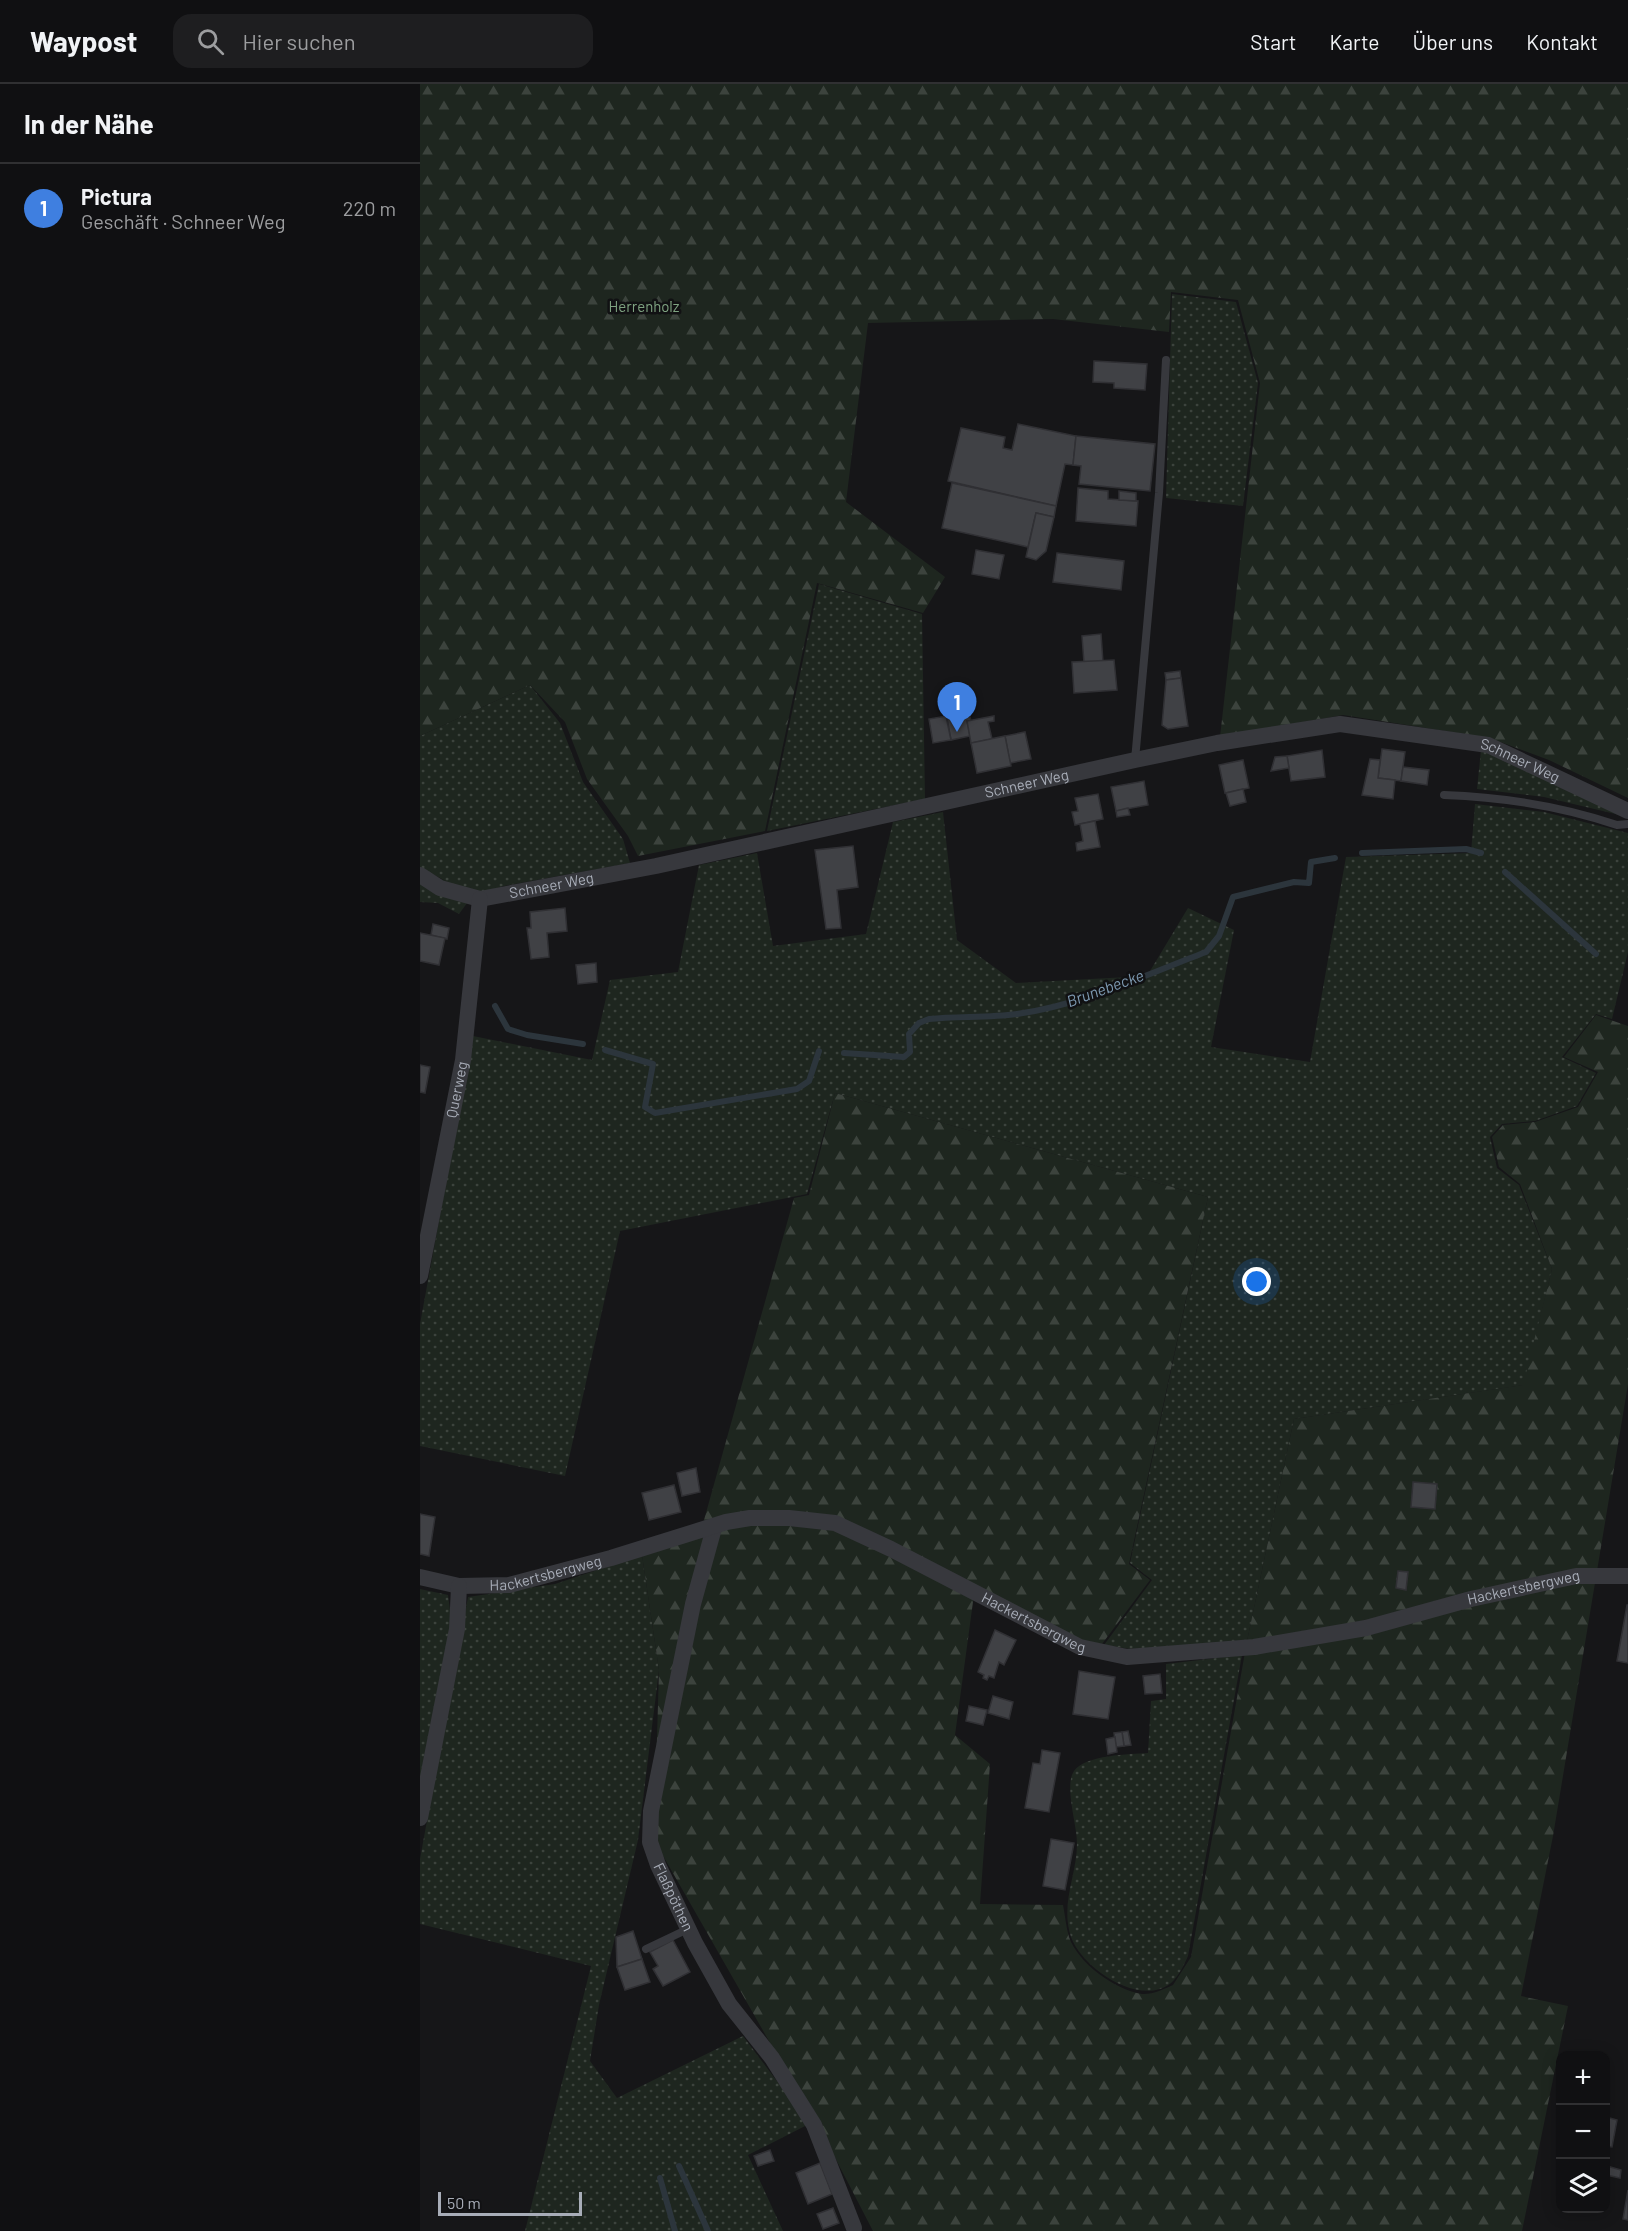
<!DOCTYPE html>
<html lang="de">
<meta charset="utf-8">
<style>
:root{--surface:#101012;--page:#1e1e20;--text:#f1f3f6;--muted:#9c9d9f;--line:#303032;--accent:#1a73e8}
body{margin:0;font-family:Barlow,sans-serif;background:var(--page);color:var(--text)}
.controls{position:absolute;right:18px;bottom:18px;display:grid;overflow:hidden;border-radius:12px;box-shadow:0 3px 15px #0003}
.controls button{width:54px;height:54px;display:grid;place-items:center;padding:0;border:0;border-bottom:2px solid var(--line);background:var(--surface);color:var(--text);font:30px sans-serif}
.scale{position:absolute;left:18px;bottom:15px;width:144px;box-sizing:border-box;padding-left:6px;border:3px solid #a8adb8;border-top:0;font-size:16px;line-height:21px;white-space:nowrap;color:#a8adb8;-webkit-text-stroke:4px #111113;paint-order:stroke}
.you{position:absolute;left:837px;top:1198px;width:21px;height:21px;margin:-15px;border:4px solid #fff;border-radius:50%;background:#1a73e8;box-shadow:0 0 0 9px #1a73e833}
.badge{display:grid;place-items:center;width:39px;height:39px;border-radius:50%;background:var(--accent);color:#fff;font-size:20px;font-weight:700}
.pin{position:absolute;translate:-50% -50px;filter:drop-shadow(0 2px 3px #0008)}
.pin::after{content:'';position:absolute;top:32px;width:21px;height:18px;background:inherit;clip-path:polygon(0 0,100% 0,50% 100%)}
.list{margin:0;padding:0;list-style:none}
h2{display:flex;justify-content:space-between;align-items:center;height:78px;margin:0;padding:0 24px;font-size:26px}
h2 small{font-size:20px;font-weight:400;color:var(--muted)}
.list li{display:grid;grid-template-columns:39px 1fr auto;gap:18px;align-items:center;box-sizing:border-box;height:90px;padding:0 24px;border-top:2px solid var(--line)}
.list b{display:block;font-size:22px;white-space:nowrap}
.list p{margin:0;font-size:20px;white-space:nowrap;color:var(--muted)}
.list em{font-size:20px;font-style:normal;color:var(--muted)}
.icon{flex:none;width:33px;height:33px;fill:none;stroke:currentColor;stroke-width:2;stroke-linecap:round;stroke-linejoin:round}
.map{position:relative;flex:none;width:1208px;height:2147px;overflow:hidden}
header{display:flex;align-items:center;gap:36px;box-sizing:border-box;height:84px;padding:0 30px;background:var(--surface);border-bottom:2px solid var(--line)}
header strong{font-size:28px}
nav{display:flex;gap:33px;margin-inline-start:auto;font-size:21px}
.search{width:420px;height:54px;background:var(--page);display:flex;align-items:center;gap:15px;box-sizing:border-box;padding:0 21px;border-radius:18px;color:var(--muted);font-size:22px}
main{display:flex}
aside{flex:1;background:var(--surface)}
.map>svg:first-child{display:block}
.grass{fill:url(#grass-dots)}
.forest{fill:url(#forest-firs)}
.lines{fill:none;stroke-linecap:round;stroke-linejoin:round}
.stream{stroke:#2c353c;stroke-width:6}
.building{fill:#404145;stroke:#303034;stroke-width:1.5}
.service{stroke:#37383d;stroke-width:8}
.minor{stroke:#37383d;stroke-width:16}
.labels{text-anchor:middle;stroke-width:5;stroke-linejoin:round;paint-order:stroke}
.park-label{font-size:15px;fill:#7fa381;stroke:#111113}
.street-label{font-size:15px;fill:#a8adb8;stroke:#111113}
.water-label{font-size:16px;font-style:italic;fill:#7f9bb3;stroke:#111113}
</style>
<header>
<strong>Waypost</strong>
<div class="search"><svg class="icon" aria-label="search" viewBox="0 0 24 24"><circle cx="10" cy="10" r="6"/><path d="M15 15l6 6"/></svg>Hier suchen</div>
<nav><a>Start</a><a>Karte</a><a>Über uns</a><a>Kontakt</a></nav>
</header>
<main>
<aside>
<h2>In der Nähe<small></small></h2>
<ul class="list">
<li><span class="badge" style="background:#3f7fe0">1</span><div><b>Pictura</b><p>Geschäft · Schneer Weg</p></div><em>220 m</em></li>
</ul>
</aside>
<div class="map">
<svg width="1208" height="2147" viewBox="0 0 1208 2147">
<defs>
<pattern id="grass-dots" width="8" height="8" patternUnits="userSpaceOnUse" patternTransform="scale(1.5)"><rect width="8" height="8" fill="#1e261f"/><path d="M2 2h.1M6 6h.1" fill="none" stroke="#3c433d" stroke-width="1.8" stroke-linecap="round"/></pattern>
<pattern id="forest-firs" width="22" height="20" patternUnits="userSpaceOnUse" patternTransform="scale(1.5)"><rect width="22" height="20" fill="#1e261f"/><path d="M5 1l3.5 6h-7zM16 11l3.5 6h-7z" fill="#3c433d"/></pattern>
</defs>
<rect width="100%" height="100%" fill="#161618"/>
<g class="grass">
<path d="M 752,210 L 816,218 L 838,299 L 823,422 L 746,414 Z"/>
<path d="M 399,500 L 502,530 L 505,715 L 347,747 Z"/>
<path d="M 110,601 L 140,639 L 163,698 L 203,755 L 210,779 L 84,802 L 53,811 L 39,830 L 18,819 L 0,818 L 0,786 L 28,798 L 0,784 L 0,652 Z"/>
<path d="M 1061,666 L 1208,733 L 1124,713 L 1057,705 Z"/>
<path d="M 1055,720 L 1124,728 L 1208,749 L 1208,868 L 1192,935 L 1176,930 L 1142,973 L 1176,989 L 1157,1022 L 1115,1037 L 1082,1040 L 1070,1053 L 1077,1084 L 1099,1101 L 1132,1185 L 1104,1301 L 874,1335 L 827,1557 L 711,1565 L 684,1561 L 732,1496 L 710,1479 L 788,1113 L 415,1009 L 387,1110 L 200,1147 L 145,1392 L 0,1362 L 0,1240 L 53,952 L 172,976 L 190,896 L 258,888 L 279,781 L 337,769 L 353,862 L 446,850 L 473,738 L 523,728 L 537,856 L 596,899 L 727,892 L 768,824 L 814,846 L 791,963 L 890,978 L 926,773 L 1051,769 Z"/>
<path d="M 222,1471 L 239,1586 L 218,1756 L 179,1921 L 170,1977 L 197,2014 L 323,1952 L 389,2040 L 328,2071 L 363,2147 L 105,2147 L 171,1882 L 0,1840 L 0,1775 L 48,1513 L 135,1500 Z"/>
<path d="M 0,1505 L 28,1511 L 33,1548 L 0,1702 Z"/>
<path d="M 822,1571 L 768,1872 C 764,1881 759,1892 751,1899 C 720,1924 662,1884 651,1853 C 640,1819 657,1792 657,1759 C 657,1741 644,1702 654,1687 C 665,1671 710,1670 728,1669 L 731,1617 L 746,1615 L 746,1580 Z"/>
</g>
<g class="forest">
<path d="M 0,0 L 1208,0 L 1208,714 L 1129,676 L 1070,654 L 923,631 L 800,653 L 840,299 L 818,216 L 751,208 L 749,248 L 633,235 L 448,239 L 426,418 L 525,493 L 503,529 L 397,499 L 345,747 L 218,772 L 208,752 L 167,695 L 145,638 L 110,601 L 0,652 Z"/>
<path d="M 1176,931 L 1208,942 L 1208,1300 L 1133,1752 L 1101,1912 L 1148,1922 L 1102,2147 L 453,2147 L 409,2062 L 234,1756 L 239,1586 L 222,1471 L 279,1454 L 374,1114 L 389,1111 L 415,1009 L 788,1113 L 709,1480 L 730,1496 L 682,1560 L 661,1556 L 555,1503 L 535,1651 L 570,1680 L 560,1820 L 643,1821 C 645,1831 646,1843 649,1853 C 658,1879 695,1906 722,1910 C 732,1911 744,1905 753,1901 L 771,1873 L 827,1557 L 874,1335 L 1103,1301 L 1132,1185 L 1100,1100 L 1079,1083 L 1072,1053 L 1083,1041 L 1115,1038 L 1158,1023 L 1178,988 L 1144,973 Z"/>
</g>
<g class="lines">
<g class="stream">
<path d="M 942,769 L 1046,765 L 1061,769"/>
<path d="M 1085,788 L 1176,870"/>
<path d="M 75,922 L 88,945 L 107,951 L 163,960"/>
<path d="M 185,966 L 233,980 L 225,1023 L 235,1029 L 377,1005 L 389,997 L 399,967"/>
<path d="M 424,969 L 484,973 L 490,968 L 489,950 L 499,939 L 509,935 C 538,932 568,934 597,930 C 662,921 725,891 786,868 L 799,852 L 813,813 L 874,798 L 889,799 L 891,778 L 915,774"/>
<path d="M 259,2082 L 288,2147"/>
<path d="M 240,2094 L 255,2147"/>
</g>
</g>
<g class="building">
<path d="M 674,277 L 727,280 L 725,306 L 694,304 L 694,299 L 673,298 Z"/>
<path d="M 598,340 L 656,352 L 653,381 L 645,380 L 636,422 L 528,397 L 541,344 L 585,353 L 583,364 L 592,366 Z"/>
<path d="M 656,352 L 735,360 L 730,407 L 659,400 L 661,382 L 653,381 Z"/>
<path d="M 532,399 L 636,422 L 634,433 L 616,429 L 608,463 L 522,444 Z"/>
<path d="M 658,404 L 688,407 L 688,415 L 718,417 L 716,442 L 656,437 Z"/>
<path d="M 699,407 L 716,409 L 716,417 L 699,416 Z"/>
<path d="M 616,429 L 634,433 L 626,467 L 616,476 L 606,473 Z"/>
<path d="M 556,466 L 584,471 L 579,495 L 552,490 Z"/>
<path d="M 637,469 L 704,477 L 701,506 L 633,498 Z"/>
<path d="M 681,550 L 683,578 L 664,579 L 662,552 Z"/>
<path d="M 694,576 L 697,606 L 654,609 L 652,578 Z"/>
<path d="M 760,587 L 761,594 L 746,596 L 745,589 Z"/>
<path d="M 761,594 L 768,642 L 748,645 L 742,641 L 746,596 Z"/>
<path d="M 549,629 L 551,637 L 547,637 L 550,652 L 531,656 L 527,634 Z"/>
<path d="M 526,632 L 531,656 L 513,659 L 509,635 Z"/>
<path d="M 574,632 L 574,637 L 568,638 L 572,655 L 551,659 L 547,637 Z"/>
<path d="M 605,648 L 611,675 L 590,679 L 585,652 Z"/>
<path d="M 585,652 L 591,682 L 557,689 L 551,659 Z"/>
<path d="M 962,665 L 985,668 L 981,697 L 958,694 Z"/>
<path d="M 902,666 L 905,693 L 871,697 L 867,672 Z"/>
<path d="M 867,672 L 869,684 L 851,687 L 855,673 Z"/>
<path d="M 950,675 L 960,676 L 958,694 L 975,696 L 973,715 L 942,711 Z"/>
<path d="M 823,676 L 829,704 L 805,709 L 799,681 Z"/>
<path d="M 983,683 L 1009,686 L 1007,701 L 981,697 Z"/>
<path d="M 724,697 L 728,721 L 696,727 L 691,703 Z"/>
<path d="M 823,705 L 826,718 L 810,722 L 806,709 Z"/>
<path d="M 678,710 L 683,735 L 655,741 L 652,728 L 658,727 L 655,714 Z"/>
<path d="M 708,724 L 710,731 L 697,733 L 696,727 Z"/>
<path d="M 675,737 L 680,763 L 657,767 L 656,759 L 663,757 L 660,740 Z"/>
<path d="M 433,762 L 438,803 L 417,806 L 421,844 L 406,845 L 395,766 Z"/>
<path d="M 145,824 L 147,847 L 127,849 L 129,873 L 111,875 L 107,844 L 111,844 L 110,828 Z"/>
<path d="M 13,840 L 29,844 L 27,855 L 11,851 Z"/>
<path d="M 0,849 L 25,854 L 19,881 L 0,877 Z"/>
<path d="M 176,879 L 177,898 L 158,900 L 156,881 Z"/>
<path d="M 0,981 L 10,983 L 5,1009 L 0,1008 Z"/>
<path d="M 276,1384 L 280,1408 L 262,1412 L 257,1389 Z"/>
<path d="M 993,1398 L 1017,1400 L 1015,1425 L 991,1423 Z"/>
<path d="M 254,1401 L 261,1428 L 229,1436 L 222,1409 Z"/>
<path d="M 0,1430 L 15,1433 L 9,1472 L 0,1470 Z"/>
<path d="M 978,1487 L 988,1488 L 986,1506 L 976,1504 Z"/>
<path d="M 1207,1521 L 1208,1521 L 1208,1579 L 1197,1577 Z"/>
<path d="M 575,1546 L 596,1556 L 584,1581 L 579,1578 L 574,1594 L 569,1592 L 567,1596 L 563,1594 L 564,1591 L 558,1588 Z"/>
<path d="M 659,1587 L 695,1593 L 688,1635 L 653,1630 Z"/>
<path d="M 740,1590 L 742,1609 L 725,1610 L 723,1592 Z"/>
<path d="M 573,1612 L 593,1618 L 589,1635 L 568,1629 Z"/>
<path d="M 549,1622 L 567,1626 L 563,1641 L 546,1637 Z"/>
<path d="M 708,1647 L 711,1661 L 704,1662 L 702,1648 Z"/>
<path d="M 702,1648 L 704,1662 L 696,1663 L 694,1649 Z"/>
<path d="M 695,1653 L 697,1668 L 688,1670 L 686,1655 Z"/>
<path d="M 622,1666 L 640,1669 L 629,1728 L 605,1724 L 613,1679 L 620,1680 Z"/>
<path d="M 631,1755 L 654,1759 L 645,1806 L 623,1802 Z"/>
<path d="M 213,1847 L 222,1875 L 197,1883 L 196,1853 Z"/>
<path d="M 253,1856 L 270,1888 L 243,1902 L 233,1885 L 238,1882 L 230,1868 Z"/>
<path d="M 222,1875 L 230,1898 L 205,1906 L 197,1883 Z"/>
<path d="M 1186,2033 L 1197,2036 L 1192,2063 L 1186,2062 Z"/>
<path d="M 350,2066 L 354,2077 L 338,2082 L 334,2072 Z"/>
<path d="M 400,2079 L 412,2110 L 388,2120 L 376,2089 Z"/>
<path d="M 1187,2082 L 1201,2086 L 1200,2094 L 1186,2091 Z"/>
<path d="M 1208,2106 L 1208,2136 L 1203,2135 Z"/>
<path d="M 413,2124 L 419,2139 L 403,2145 L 397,2130 Z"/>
</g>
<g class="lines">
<g class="service">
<path d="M 715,676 L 739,409 L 746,276"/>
<path d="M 1024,711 C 1083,713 1140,722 1197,741 L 1208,740"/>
<path d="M 226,1865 L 268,1845"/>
</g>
<g class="minor">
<path id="s1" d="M 0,791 L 20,804 L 60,815 L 236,782 L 715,676 L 797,659 L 920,640 L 1068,661 L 1208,727"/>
<path id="s2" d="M 0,1192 L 43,976 L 60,815"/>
<path id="s3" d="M 294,1444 L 273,1520 L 231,1727 L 230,1758 L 238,1781 L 275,1859 L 309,1920 L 352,1974 L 394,2041 L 434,2144"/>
<path id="s4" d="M 0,1493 L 39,1502 L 89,1501 L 191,1474 L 306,1438 L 330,1434 L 369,1434 L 415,1439 L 471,1465 L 660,1563 L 707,1573 L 834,1563 L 946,1544 L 1051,1515 L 1156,1492 L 1208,1492"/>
<path d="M 0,1734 L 37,1545 L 39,1502"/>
</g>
</g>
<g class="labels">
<g class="park-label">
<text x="224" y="228">Herrenholz</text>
</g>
<g class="street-label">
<text dy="5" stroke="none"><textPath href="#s1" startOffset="1128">Schneer Weg</textPath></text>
<text dy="5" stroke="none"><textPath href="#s1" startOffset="624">Schneer Weg</textPath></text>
<text dy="5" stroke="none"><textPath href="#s1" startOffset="138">Schneer Weg</textPath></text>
<text dy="5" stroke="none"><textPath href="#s2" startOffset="190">Querweg</textPath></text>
<text dy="5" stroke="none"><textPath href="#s4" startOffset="128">Hackertsbergweg</textPath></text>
<text dy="5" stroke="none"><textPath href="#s4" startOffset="1152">Hackertsbergweg</textPath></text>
<text dy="5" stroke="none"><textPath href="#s4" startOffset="648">Hackertsbergweg</textPath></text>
<text dy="5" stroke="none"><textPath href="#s3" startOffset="381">Flaßpöthen</textPath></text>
</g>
<g class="water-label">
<text transform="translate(685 904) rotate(-20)" y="6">Brunebecke</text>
</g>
</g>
</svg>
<div class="controls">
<button>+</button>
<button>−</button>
<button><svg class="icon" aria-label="layers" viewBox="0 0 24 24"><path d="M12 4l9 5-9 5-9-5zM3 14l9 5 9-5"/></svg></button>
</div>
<div class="scale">50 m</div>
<div class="you"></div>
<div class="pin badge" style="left:537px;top:648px;background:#3f7fe0">1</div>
</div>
</main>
